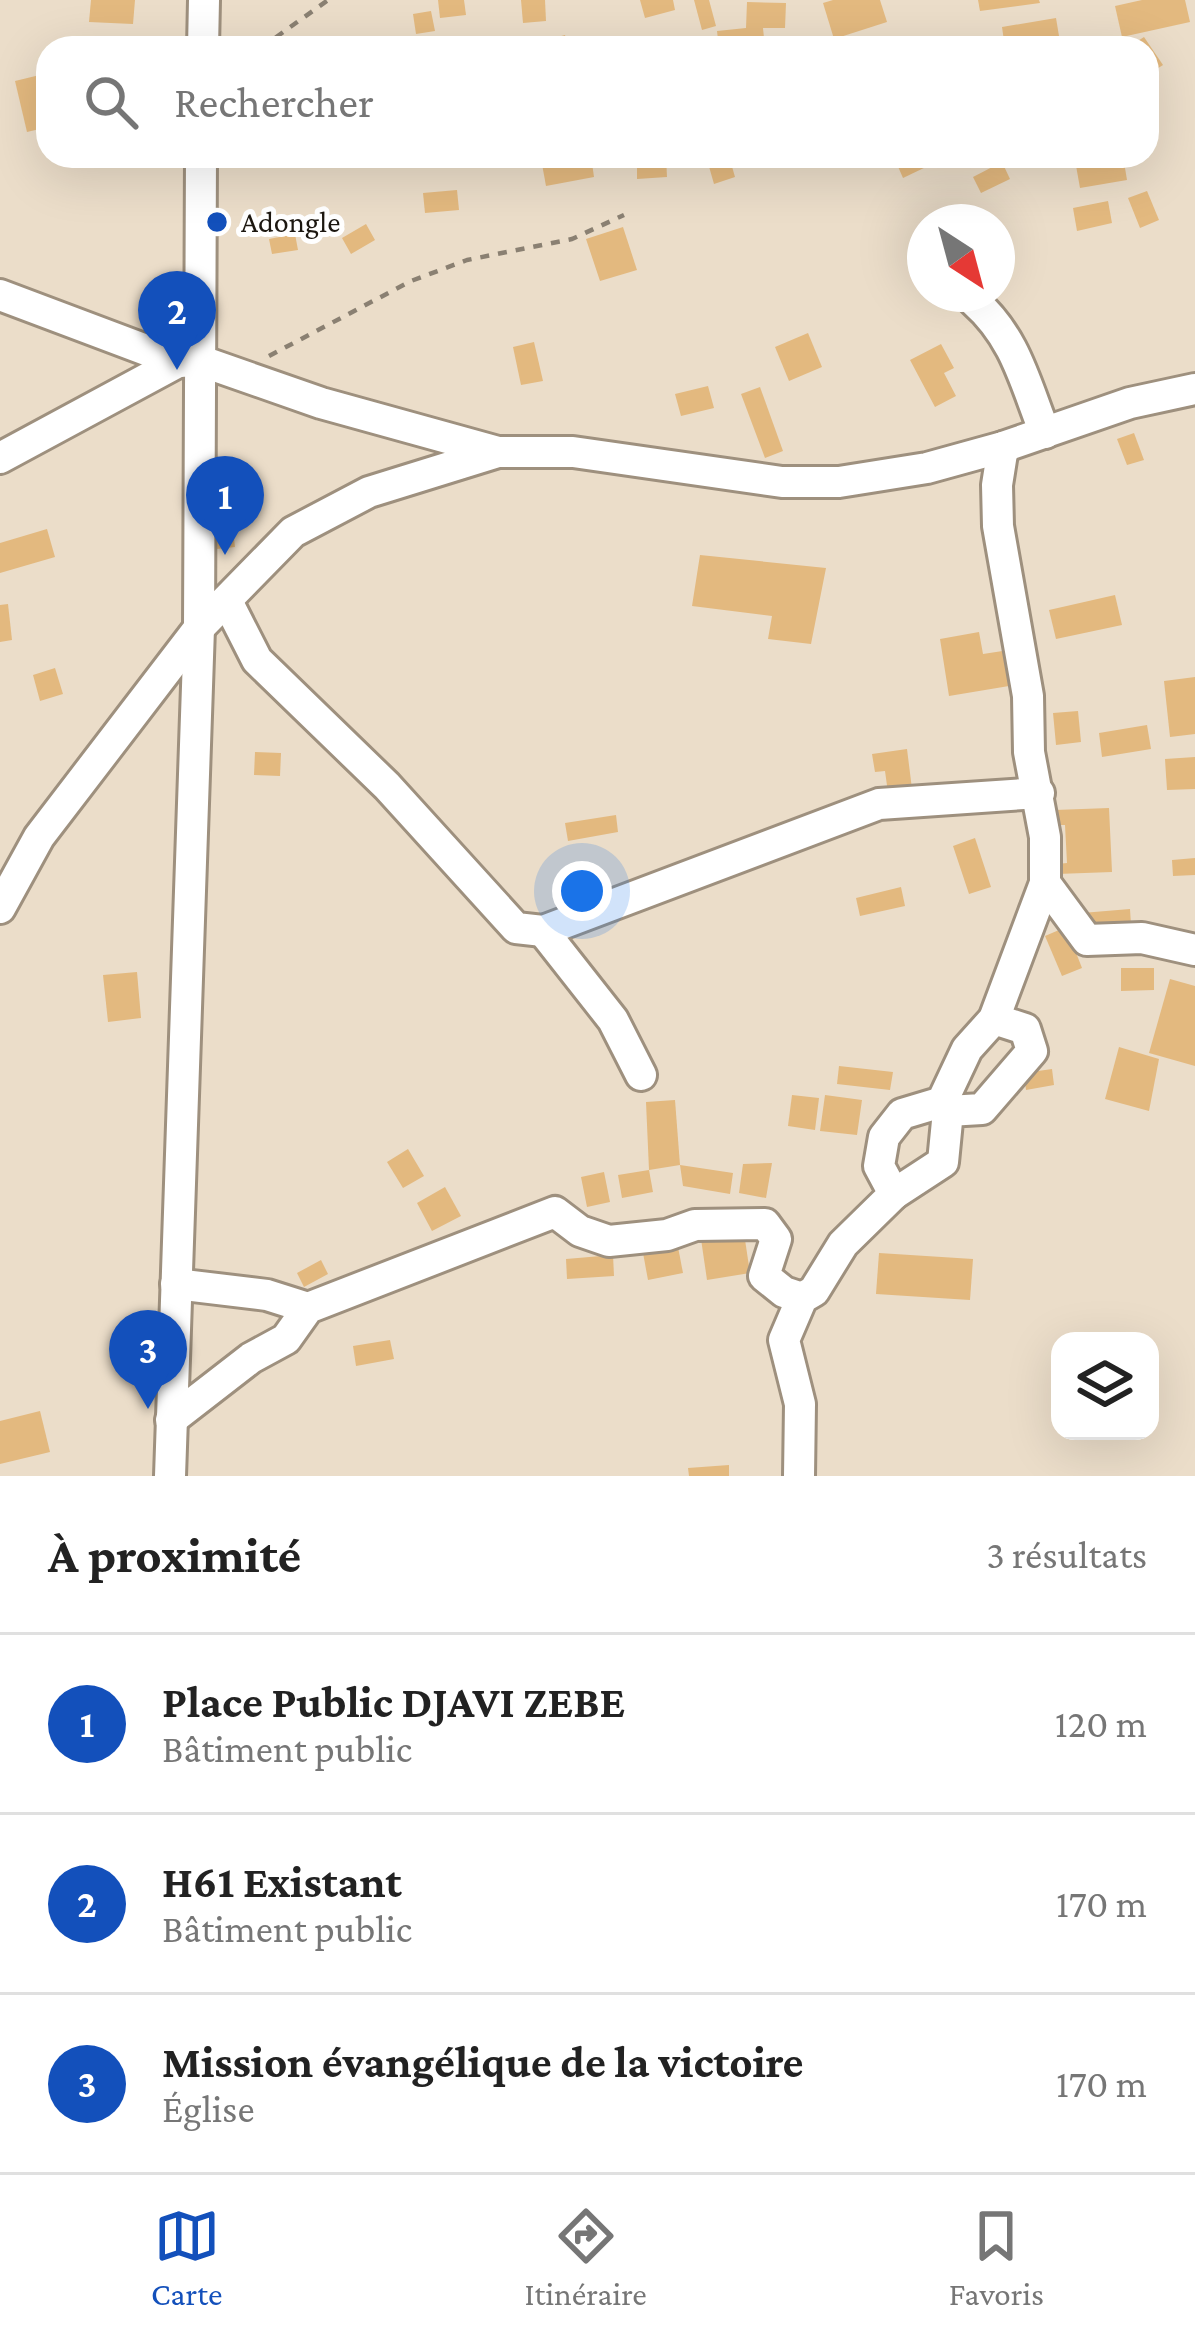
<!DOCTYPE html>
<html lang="fr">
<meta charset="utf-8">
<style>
:root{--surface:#fff;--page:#f2f2f2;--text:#222;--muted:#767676;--line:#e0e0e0;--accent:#1350bb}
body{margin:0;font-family:"Crimson Pro",serif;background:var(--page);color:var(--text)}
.controls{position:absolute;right:36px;bottom:36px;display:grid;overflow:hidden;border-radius:24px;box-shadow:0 12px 48px #0002}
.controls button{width:108px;height:108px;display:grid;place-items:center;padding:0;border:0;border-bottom:3px solid var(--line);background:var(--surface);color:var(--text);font:60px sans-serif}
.compass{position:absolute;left:907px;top:204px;width:108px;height:108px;border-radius:50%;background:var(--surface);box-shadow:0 12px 48px #0002;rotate:144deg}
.you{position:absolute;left:582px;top:891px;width:42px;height:42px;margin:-30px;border:9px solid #fff;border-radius:50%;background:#1a73e8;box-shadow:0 0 0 18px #1a73e833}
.badge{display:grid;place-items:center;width:78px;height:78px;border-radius:50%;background:var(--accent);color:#fff;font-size:39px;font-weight:700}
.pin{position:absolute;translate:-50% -99px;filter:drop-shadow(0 3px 6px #0008)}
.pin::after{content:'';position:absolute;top:63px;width:42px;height:36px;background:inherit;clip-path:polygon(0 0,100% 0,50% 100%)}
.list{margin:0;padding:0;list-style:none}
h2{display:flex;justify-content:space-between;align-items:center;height:156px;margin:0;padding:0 48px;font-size:51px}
h2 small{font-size:39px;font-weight:400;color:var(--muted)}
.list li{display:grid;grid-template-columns:78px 1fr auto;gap:36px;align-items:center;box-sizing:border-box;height:180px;padding:0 48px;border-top:3px solid var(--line)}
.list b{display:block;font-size:45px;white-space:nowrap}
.list p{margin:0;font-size:39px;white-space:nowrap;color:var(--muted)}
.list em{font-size:39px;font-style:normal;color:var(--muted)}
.icon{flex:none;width:66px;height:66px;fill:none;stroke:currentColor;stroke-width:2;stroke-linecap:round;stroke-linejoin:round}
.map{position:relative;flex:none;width:1195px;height:1476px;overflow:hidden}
.search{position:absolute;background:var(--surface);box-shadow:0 12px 48px #0002;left:36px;right:36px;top:36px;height:132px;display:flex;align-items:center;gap:30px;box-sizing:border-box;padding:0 42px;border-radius:36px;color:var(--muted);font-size:45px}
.sheet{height:696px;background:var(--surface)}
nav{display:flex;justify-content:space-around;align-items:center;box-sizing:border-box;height:168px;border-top:3px solid var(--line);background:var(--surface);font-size:33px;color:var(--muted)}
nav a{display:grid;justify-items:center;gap:6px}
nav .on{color:var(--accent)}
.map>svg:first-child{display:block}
.building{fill:#e3b97f}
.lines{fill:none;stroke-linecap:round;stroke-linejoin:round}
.minor-casing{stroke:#9e907e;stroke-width:36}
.path{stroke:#8a8072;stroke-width:4.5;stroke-dasharray:9 9;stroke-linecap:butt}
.minor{stroke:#fff;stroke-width:30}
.poi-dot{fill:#1350bb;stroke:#fff;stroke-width:4.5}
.labels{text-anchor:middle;stroke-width:10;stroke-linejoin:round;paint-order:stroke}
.poi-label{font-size:30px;fill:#1c1710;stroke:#fff;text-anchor:start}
</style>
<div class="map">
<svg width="1195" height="1476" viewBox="0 0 1195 1476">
<rect width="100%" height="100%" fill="#ebddc9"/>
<g class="building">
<path d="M 91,0 L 135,0 L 133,24 L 89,22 Z"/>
<path d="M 438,0 L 464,0 L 466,15 L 440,18 Z"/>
<path d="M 521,0 L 545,0 L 546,21 L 523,23 Z"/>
<path d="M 640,0 L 673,0 L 675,10 L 645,18 Z"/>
<path d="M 694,0 L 709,0 L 716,26 L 702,30 Z"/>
<path d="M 833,0 L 880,0 L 887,22 L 834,39 L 823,3 Z"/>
<path d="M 978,0 L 1039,0 L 1040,3 L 980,11 Z"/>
<path d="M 1142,0 L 1185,0 L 1190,22 L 1122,37 L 1115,6 Z"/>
<path d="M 747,2 L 786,3 L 785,28 L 763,28 L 765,48 L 719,48 L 717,31 L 746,28 Z"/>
<path d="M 431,11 L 435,31 L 416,34 L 413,14 Z"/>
<path d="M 1056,18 L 1061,48 L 1005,48 L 1002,27 Z"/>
<path d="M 565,35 L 568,48 L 523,48 L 523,47 Z"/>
<path d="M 1144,37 L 1163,65 L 1147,75 L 1147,48 L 1127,48 Z"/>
<path d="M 48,73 L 48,127 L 27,132 L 15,81 Z"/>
<path d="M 591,156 L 594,177 L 546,186 L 542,164 Z"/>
<path d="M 637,156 L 666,156 L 667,177 L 637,179 Z"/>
<path d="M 706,156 L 729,156 L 735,177 L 714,184 Z"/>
<path d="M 909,156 L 923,156 L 928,166 L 903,178 L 896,162 Z"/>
<path d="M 1099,156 L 1123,156 L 1127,180 L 1080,188 L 1075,160 Z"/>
<path d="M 1002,162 L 1010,179 L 981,193 L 973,177 Z"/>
<path d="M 457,190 L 459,210 L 425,213 L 423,193 Z"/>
<path d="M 1147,191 L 1159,220 L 1140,228 L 1128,198 Z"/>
<path d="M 1108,201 L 1112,223 L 1077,231 L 1073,208 Z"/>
<path d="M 366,224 L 375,240 L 351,254 L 342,238 Z"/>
<path d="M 623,227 L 637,270 L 600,281 L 586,239 Z"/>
<path d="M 295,234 L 298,250 L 272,254 L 269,239 Z"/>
<path d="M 808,333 L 822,367 L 789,381 L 775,347 Z"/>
<path d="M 534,342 L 543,381 L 521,385 L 513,347 Z"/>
<path d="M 941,344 L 954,368 L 944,373 L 956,396 L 935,407 L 910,360 Z"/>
<path d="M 708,386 L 714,408 L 681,416 L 675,394 Z"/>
<path d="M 760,387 L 783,451 L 765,458 L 741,394 Z"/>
<path d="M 1134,433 L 1144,460 L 1127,465 L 1117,439 Z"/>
<path d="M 227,478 L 235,547 L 217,549 L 209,480 Z"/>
<path d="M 47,529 L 55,557 L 0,573 L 0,543 Z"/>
<path d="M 700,555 L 826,568 L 811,644 L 768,639 L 772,616 L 692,606 Z"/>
<path d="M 1115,595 L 1122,625 L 1056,639 L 1049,610 Z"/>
<path d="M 8,604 L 12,640 L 0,642 L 0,605 Z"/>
<path d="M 979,632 L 983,654 L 1009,650 L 1015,685 L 949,696 L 940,639 Z"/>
<path d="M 55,668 L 63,694 L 40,701 L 33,675 Z"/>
<path d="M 1195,677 L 1195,734 L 1170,737 L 1164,681 Z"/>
<path d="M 1078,711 L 1081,742 L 1056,745 L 1053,713 Z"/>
<path d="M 1147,725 L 1151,749 L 1102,757 L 1099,733 Z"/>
<path d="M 907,749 L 913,797 L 889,800 L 885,771 L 875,772 L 872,754 Z"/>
<path d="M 255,752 L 281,753 L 280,776 L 254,775 Z"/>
<path d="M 1195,757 L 1195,789 L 1167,790 L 1165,759 Z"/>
<path d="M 1109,808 L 1112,872 L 1057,874 L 1057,864 L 1067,863 L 1065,825 L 1055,825 L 1055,810 Z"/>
<path d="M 616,815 L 618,832 L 568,841 L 565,823 Z"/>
<path d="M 975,838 L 991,887 L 969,894 L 953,846 Z"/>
<path d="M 1195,858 L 1195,875 L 1173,876 L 1172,860 Z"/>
<path d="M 901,887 L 905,906 L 860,916 L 856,898 Z"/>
<path d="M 1130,909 L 1131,925 L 1083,929 L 1082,913 Z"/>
<path d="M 1066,927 L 1082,968 L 1062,976 L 1045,936 Z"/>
<path d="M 1121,968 L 1154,968 L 1154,990 L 1121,991 Z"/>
<path d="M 137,972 L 141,1018 L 108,1022 L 103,975 Z"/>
<path d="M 1170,979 L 1195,986 L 1195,1066 L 1149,1053 Z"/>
<path d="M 1119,1047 L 1159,1059 L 1149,1111 L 1105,1099 Z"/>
<path d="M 839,1066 L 893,1072 L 890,1090 L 837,1084 Z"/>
<path d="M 1052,1069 L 1054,1085 L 1026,1090 L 1024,1073 Z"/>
<path d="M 792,1095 L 819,1098 L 815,1130 L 788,1126 Z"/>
<path d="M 825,1095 L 862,1100 L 857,1135 L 820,1131 Z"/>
<path d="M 675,1100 L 680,1165 L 649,1170 L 646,1102 Z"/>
<path d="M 408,1149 L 424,1176 L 403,1188 L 387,1162 Z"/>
<path d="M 772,1163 L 766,1198 L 739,1193 L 743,1164 Z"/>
<path d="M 680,1165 L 733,1173 L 730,1194 L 683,1186 Z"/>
<path d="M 649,1170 L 653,1192 L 622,1198 L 618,1175 Z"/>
<path d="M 604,1172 L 610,1202 L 587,1207 L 581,1177 Z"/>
<path d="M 445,1187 L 461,1216 L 432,1231 L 417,1203 Z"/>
<path d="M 744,1233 L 750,1273 L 707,1280 L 701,1239 Z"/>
<path d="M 678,1247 L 683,1273 L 648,1280 L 643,1253 Z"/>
<path d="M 879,1253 L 973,1259 L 970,1300 L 876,1294 Z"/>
<path d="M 613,1255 L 614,1276 L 567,1279 L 566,1259 Z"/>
<path d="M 321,1260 L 328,1274 L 304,1287 L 297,1273 Z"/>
<path d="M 390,1340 L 394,1359 L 356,1366 L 353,1346 Z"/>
<path d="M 40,1411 L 50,1452 L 0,1464 L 0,1421 Z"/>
<path d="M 729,1465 L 729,1476 L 689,1476 L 688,1468 Z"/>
</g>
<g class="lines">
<g class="minor-casing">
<g id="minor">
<path d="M 203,48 L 204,0"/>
<path d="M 0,295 L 178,362 L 201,361 L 321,403 L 498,452 L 573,452 L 782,482 L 839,482 L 927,468 L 1003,447 L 1130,403 L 1195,389"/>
<path d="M 974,301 C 1016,338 1025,383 1045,433"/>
<path d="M 0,458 L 178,362"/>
<path d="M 227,601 L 257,660 L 387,786 L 516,928 L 543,931 L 879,804 L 1039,793"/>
<path d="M 1045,883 L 1087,940 L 1142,938 L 1195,950"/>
<path d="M 0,908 L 39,837 L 199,628 L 293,532 L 369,492 L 498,452"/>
<path d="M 543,931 L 613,1020 L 641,1075"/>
<path d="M 894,1194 L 943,1162 L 948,1111 L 982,1109 L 1032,1051 L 1025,1029 L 994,1019"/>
<path d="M 176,1284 L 267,1295 L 308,1308"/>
<path d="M 171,1420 L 251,1358 L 286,1339 L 308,1308 L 555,1212 L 580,1231 L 609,1241 L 667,1235 L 695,1225 L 765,1224 L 776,1239 L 764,1276 L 784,1292 L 802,1298"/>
<path d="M 170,1476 L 199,628 L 201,156"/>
<path d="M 799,1476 L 800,1404 L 784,1340 L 802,1298 L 814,1291 L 843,1244 L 894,1194 L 879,1166 L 884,1137 L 902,1114 L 942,1102 L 967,1049 L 994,1019 L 1045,883 L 1045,837 L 1029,752 L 1028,696 L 998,526 L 997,485 L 1003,447"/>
</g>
</g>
<g class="path">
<path d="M 261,48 L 328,0"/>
<path d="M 269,356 L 411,281 L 467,260 L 572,239 L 624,215"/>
</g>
<use href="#minor" class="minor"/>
</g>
<circle class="poi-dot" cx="217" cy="222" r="12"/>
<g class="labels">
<g class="poi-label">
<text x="241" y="232">Adongle</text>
</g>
</g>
</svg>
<div class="controls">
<button><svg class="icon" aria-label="layers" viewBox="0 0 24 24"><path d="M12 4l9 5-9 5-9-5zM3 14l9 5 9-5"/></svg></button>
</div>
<svg class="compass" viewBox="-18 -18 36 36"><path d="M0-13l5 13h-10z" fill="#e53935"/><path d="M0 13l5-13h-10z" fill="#767676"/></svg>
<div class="you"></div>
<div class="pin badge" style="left:225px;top:555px">1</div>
<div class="pin badge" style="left:177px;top:370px">2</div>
<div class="pin badge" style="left:148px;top:1409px">3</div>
<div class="search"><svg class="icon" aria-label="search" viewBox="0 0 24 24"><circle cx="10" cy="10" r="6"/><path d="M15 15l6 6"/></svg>Rechercher</div>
</div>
<section class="sheet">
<h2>À proximité<small>3 résultats</small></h2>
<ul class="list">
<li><span class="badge">1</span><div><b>Place Public DJAVI ZEBE</b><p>Bâtiment public</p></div><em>120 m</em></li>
<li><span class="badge">2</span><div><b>H61 Existant</b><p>Bâtiment public</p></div><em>170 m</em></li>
<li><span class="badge">3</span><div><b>Mission évangélique de la victoire</b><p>Église</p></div><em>170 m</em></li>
</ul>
</section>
<nav>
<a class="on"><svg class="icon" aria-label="map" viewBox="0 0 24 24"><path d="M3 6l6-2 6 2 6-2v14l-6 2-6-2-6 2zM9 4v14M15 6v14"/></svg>Carte</a>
<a><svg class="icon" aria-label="directions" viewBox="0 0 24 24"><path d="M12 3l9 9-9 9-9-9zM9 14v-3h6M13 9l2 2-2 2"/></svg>Itinéraire</a>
<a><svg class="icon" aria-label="saved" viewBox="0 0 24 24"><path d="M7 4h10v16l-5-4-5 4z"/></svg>Favoris</a>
</nav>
